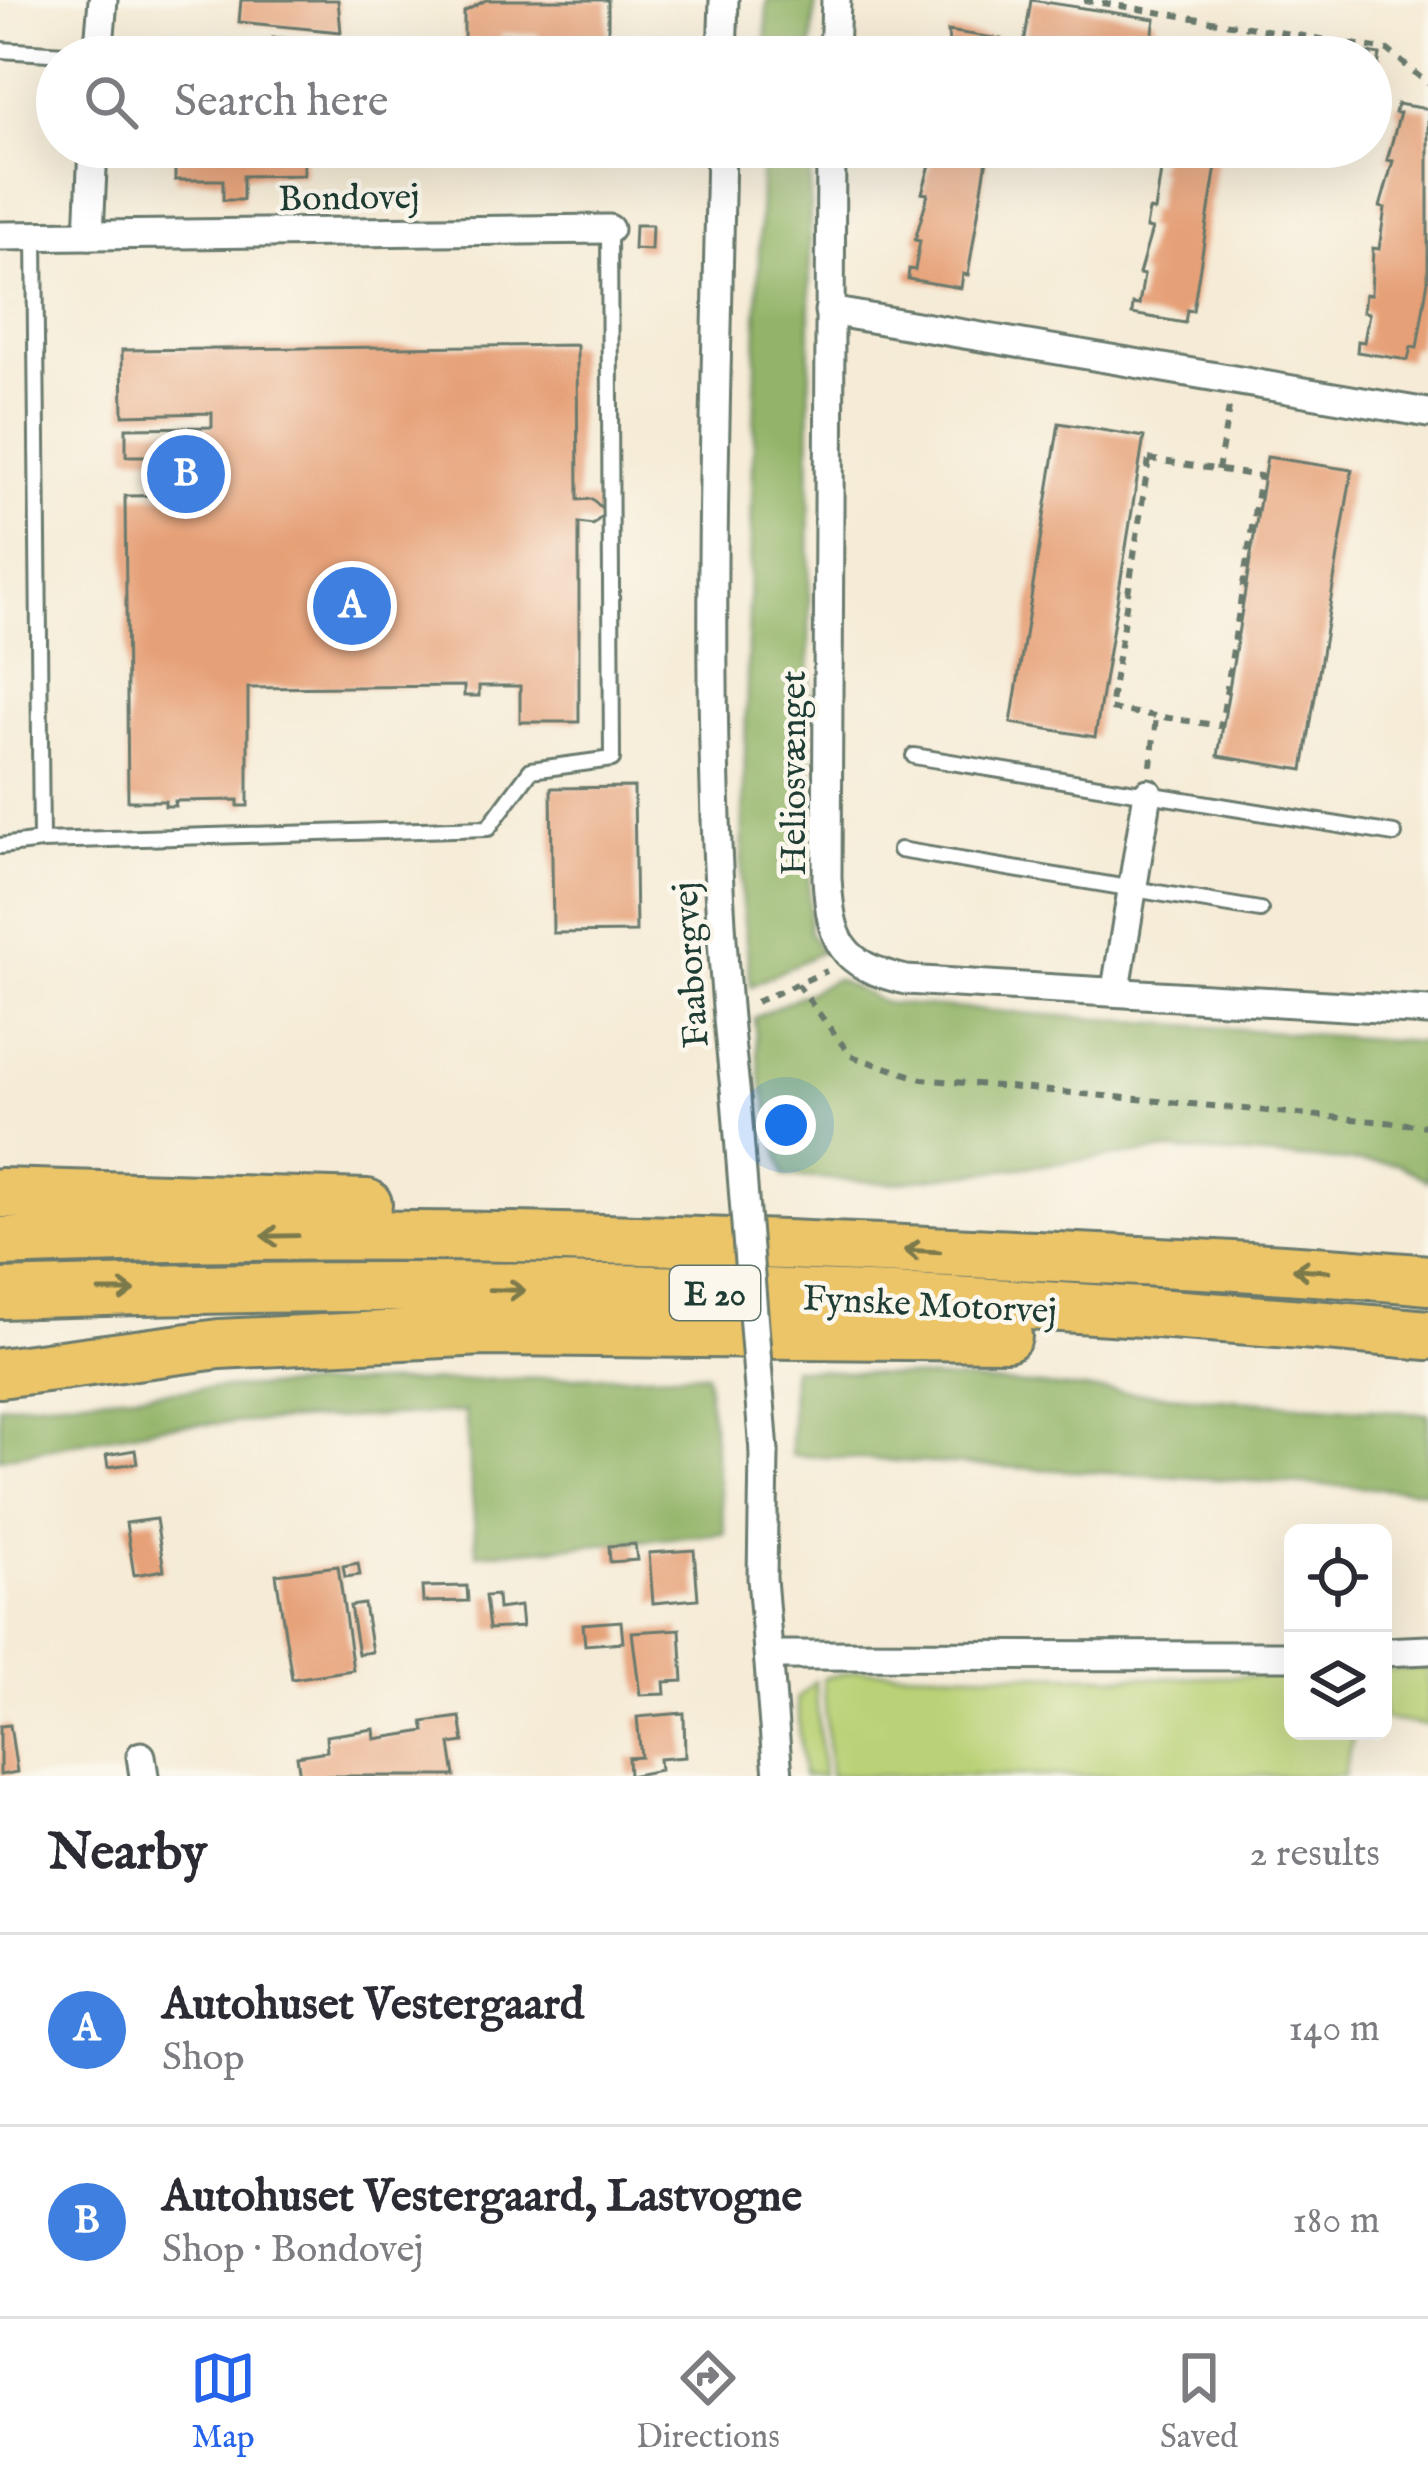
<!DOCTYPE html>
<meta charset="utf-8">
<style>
:root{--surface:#fff;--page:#f7f7f7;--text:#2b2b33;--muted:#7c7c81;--line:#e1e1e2;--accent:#2563eb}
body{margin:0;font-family:"IM FELL English",serif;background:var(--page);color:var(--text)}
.controls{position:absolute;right:36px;bottom:36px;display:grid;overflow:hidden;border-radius:18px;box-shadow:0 12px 48px #0002}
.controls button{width:108px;height:108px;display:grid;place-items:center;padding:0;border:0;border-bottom:3px solid var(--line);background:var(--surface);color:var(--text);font:60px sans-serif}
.you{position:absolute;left:786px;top:1125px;width:42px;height:42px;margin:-30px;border:9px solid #fff;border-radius:50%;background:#1a73e8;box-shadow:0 0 0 18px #1a73e833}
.badge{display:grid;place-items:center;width:78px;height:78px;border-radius:50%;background:var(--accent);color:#fff;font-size:39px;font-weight:700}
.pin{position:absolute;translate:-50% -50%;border:6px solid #fff;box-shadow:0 3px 12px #0006}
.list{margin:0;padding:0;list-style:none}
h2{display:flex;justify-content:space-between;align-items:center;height:156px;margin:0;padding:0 48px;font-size:51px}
h2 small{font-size:39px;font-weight:400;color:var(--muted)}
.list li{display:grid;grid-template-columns:78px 1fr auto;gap:36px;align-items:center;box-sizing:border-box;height:192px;padding:0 48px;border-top:3px solid var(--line)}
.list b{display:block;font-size:45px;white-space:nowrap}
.list p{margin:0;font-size:39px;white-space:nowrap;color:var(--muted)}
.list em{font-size:39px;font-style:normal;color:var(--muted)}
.icon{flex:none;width:66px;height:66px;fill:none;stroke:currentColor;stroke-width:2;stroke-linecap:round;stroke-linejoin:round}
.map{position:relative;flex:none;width:1428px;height:1776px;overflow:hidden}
.search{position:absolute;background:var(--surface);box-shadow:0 12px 48px #0002;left:36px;right:36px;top:36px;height:132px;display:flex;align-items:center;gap:30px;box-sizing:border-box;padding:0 42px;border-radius:66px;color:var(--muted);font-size:45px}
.sheet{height:540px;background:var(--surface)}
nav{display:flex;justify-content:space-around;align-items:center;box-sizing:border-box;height:168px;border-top:3px solid var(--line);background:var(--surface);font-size:33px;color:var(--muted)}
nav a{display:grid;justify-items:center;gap:6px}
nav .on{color:var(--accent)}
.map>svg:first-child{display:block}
.green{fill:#bad277;stroke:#6c8856;stroke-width:3}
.forest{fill:#93b468;stroke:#59784e;stroke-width:3}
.building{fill:#e6a077}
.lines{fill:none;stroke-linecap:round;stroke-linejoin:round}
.service-casing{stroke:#6a7a6d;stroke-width:20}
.minor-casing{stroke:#6a7a6d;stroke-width:33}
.motorway-casing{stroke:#6a7a6d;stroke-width:54}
.path{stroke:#6a7a6d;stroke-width:6;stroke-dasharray:9 9;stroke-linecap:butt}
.service{stroke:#fff;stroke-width:14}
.minor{stroke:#fff;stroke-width:27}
.motorway{stroke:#edc569;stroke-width:48}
.minor-bridge-casing{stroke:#6a7a6d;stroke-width:33;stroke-linecap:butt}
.minor-bridge{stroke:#fff;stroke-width:27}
.oneway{stroke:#7c7a4c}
.labels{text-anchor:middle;stroke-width:9;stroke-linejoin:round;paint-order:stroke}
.shield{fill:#fbf7ec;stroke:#61756b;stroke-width:3}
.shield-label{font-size:33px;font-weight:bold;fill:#1f3d34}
.street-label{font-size:36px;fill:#1f3d34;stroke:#fbf7ec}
</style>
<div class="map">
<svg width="1428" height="1776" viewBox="0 0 1428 1776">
<rect width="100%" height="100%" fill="#fbf7ec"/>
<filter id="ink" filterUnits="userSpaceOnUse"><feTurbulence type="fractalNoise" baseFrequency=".00833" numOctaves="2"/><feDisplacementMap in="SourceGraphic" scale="24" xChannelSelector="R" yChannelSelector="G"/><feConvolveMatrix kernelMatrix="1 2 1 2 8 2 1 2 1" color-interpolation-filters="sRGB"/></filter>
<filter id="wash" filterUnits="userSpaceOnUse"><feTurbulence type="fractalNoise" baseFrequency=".004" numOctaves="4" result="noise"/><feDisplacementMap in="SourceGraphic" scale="48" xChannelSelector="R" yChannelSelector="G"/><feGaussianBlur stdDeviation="2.7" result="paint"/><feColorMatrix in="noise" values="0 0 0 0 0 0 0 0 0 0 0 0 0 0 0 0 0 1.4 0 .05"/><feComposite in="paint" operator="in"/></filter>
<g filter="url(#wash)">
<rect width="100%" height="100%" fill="#f5ebd6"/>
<g class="green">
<path d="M 1428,1668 L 1428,1726 L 1383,1719 L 1383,1670 Z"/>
<path d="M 860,1670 L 1170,1678 L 1293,1675 L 1293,1731 L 1355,1731 L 1343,1776 L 830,1776 L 823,1678 Z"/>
<path d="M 815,1681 L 823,1776 L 803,1776 L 797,1699 Z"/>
</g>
<g class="forest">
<path d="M 767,0 L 816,0 L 810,57 L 765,57 Z"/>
<path d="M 762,147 L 810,147 L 809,932 L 821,952 L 751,986 L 741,895 Z"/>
<path d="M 836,979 L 885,1003 L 1428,1043 L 1428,1181 L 1398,1164 L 1168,1150 L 891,1183 L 784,1176 L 760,1076 L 754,1018 Z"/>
<path d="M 792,1368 L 1428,1414 L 1428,1491 L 791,1455 Z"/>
<path d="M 706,1373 L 725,1534 L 477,1554 L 465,1412 L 163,1426 L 0,1458 L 0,1405 L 197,1389 Z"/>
</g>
<g id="blocks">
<g class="building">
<path d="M 241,0 L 338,0 L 341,32 L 239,22 Z"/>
<path d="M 486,0 L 608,0 L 608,57 L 539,57 L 538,34 L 502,34 L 502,57 L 464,57 L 464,12 Z"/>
<path d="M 1031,0 L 1155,19 L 1149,57 L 1097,57 L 1024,45 Z"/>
<path d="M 948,31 L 1001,39 L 999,53 L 1007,57 L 950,57 Z"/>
<path d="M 1255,34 L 1380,55 L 1373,95 L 1371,57 L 1252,57 Z"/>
<rect x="273" y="38" width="11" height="19"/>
<path d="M 324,41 L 360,45 L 360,57 L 324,57 Z"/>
<path d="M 1397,104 L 1428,109 L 1428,280 L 1417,348 L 1411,347 L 1408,360 L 1357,352 L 1358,341 L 1364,342 L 1369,313 L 1363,312 L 1365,294 L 1371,295 L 1373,248 L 1379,249 L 1385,208 L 1380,207 L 1393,161 L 1387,160 L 1400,113 L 1395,113 Z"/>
<path d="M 175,147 L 304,147 L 304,175 L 243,176 L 243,200 L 223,200 L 223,180 L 175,180 Z"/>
<path d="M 466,147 L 609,147 L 610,158 L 466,161 Z"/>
<path d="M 935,147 L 989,147 L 968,275 L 963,274 L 961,288 L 908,279 L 909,269 L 915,270 L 920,241 L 915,240 L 928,194 L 922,193 Z"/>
<path d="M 1165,147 L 1219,147 L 1193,311 L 1187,310 L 1185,323 L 1132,314 L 1133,304 L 1139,305 L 1144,275 L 1139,274 L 1152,229 L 1146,228 L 1149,210 L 1155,211 L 1161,171 L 1156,170 Z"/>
<path d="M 635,225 L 652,225 L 651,250 L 634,249 Z"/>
<path d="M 577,345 L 578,500 L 592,499 L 606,512 L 593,525 L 579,523 L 579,722 L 520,722 L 520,686 L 479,686 L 479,696 L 464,696 L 464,686 L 248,688 L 248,806 L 238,806 L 238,800 L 175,801 L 175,806 L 165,806 L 165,801 L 128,801 L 125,496 L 212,495 L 212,456 L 126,456 L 126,428 L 212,427 L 212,413 L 123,415 L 122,350 Z"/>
<path d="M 1059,423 L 1144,437 L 1095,737 L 1011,723 Z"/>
<path d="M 1267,457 L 1352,470 L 1303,770 L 1218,756 Z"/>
<path d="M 634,787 L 636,932 L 553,933 L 551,788 Z"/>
<path d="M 135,1450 L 137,1463 L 108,1467 L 106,1455 Z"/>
<path d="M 156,1519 L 164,1570 L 134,1575 L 126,1523 Z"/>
<path d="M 635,1544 L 637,1560 L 610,1562 L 609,1546 Z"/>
<path d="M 694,1550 L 698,1599 L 653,1603 L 649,1553 Z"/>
<path d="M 358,1563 L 360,1575 L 345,1577 L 343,1566 Z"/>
<path d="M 338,1566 L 353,1670 L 292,1679 L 276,1574 Z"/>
<path d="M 467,1586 L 468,1601 L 423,1602 L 422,1587 Z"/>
<path d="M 497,1595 L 498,1609 L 520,1606 L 522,1627 L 489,1629 L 485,1596 Z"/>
<path d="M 364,1604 L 372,1652 L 358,1654 L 350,1606 Z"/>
<path d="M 621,1621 L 623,1642 L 585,1645 L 583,1624 Z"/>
<path d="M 680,1629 L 683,1681 L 664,1682 L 665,1694 L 640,1695 L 632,1632 Z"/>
<path d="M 684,1713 L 685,1757 L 659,1759 L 660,1770 L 629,1776 L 628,1758 L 641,1757 L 637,1717 Z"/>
<path d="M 460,1717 L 464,1742 L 450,1744 L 455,1776 L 300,1776 L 297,1756 L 327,1751 L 326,1736 L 374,1729 L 375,1739 L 425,1731 L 423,1722 Z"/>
<path d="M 10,1725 L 17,1772 L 0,1775 L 0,1726 Z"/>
</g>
</g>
</g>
<g filter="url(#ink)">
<use href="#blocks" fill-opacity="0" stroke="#6a7a6d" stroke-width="3"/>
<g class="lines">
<g class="service-casing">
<g id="service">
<path d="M 0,50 L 98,56"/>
<path d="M 35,235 L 41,841 L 488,828 L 531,770 L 612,759 L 609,229"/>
<path d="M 914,756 L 1394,834"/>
<path d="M 0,846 L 41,841"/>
<path d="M 900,850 L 1260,910"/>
</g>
</g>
<g class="minor-casing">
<g id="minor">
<path d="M 98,57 L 103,0"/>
<path d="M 722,57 L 724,0"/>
<path d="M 834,57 L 836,0"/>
<path d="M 721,147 C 715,463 700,783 736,1098"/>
<path d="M 831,147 L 827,878 C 831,942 840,965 906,980 L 1428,1011"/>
<path d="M 89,235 L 93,147"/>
<path d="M 0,236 L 609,229"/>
<path d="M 829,311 L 1428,413"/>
<path d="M 1116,989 L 1148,793"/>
<path d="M 764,1452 L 762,1578 L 778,1776"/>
<path d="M 1383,1652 L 1428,1650"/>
<path d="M 769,1655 L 1293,1656"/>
<path d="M 141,1756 L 144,1776"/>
</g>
</g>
<g class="motorway-casing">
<g id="motorway">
<path d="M 0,1193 L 367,1204"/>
<path d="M 0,1242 C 309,1229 619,1237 928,1251 C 1095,1259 1262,1265 1428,1280"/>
<path d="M 0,1294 C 475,1277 955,1291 1428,1335"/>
<path d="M 0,1373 L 219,1344 L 485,1331 L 1007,1336"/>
</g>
</g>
<g class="path">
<path d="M 1084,0 L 1388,50 L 1428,84"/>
<path d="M 1149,459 L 1260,476 L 1221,726 L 1110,709 Z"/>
<path d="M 1218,470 L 1229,408"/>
<path d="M 1151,766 L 1156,716"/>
<path d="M 797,984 L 851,1056 L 922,1079 L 1428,1126"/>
<path d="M 756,1002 L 827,971"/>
</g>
<use href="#service" class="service"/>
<use href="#minor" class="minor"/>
<use href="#motorway" class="motorway"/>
<g class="minor-bridge-casing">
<path id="minor-bridge" d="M 736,1098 L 764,1452"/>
</g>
<use href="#minor-bridge" class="minor-bridge"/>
</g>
<defs><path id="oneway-shaft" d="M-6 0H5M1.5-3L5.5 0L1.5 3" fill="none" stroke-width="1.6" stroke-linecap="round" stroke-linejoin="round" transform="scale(3)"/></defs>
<g class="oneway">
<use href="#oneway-shaft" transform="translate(280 1236) rotate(179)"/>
<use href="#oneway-shaft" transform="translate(922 1251) rotate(-177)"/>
<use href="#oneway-shaft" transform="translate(1311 1270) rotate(-176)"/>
<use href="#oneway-shaft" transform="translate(507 1290) rotate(1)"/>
<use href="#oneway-shaft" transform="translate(117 1291)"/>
</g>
</g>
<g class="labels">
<rect class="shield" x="670" y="1266" width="90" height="54" rx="9"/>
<g class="shield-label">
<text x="715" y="1305">E 20</text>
</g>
<g class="street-label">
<text transform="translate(349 196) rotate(-1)" y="13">Bondovej</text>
<text transform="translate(792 773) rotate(-90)" y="13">Heliosvænget</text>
<text transform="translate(689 965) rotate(-94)" y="13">Faaborgvej</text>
<text transform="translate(930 1303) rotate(3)" y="13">Fynske Motorvej</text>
</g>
</g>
</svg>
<div class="controls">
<button><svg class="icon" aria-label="locate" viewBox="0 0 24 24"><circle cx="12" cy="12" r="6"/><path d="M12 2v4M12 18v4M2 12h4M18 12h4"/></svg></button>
<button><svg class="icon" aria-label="layers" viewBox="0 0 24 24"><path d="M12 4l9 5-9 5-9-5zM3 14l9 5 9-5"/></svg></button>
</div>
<div class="you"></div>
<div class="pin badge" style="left:352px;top:606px;background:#3f7fe0">A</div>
<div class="pin badge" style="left:186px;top:474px;background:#3f7fe0">B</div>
<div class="search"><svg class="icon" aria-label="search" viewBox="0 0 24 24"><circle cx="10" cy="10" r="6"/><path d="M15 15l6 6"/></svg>Search here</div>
</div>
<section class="sheet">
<h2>Nearby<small>2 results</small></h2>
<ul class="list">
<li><span class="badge" style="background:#3f7fe0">A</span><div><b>Autohuset Vestergaard</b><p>Shop</p></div><em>140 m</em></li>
<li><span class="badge" style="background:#3f7fe0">B</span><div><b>Autohuset Vestergaard, Lastvogne</b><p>Shop · Bondovej</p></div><em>180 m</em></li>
</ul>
</section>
<nav>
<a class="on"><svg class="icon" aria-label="map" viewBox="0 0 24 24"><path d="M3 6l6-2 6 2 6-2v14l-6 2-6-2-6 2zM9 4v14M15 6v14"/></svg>Map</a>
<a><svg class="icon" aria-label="directions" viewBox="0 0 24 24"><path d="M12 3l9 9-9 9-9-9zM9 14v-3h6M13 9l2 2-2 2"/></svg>Directions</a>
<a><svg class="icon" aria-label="saved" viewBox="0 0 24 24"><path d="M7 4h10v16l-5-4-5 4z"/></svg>Saved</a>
</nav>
